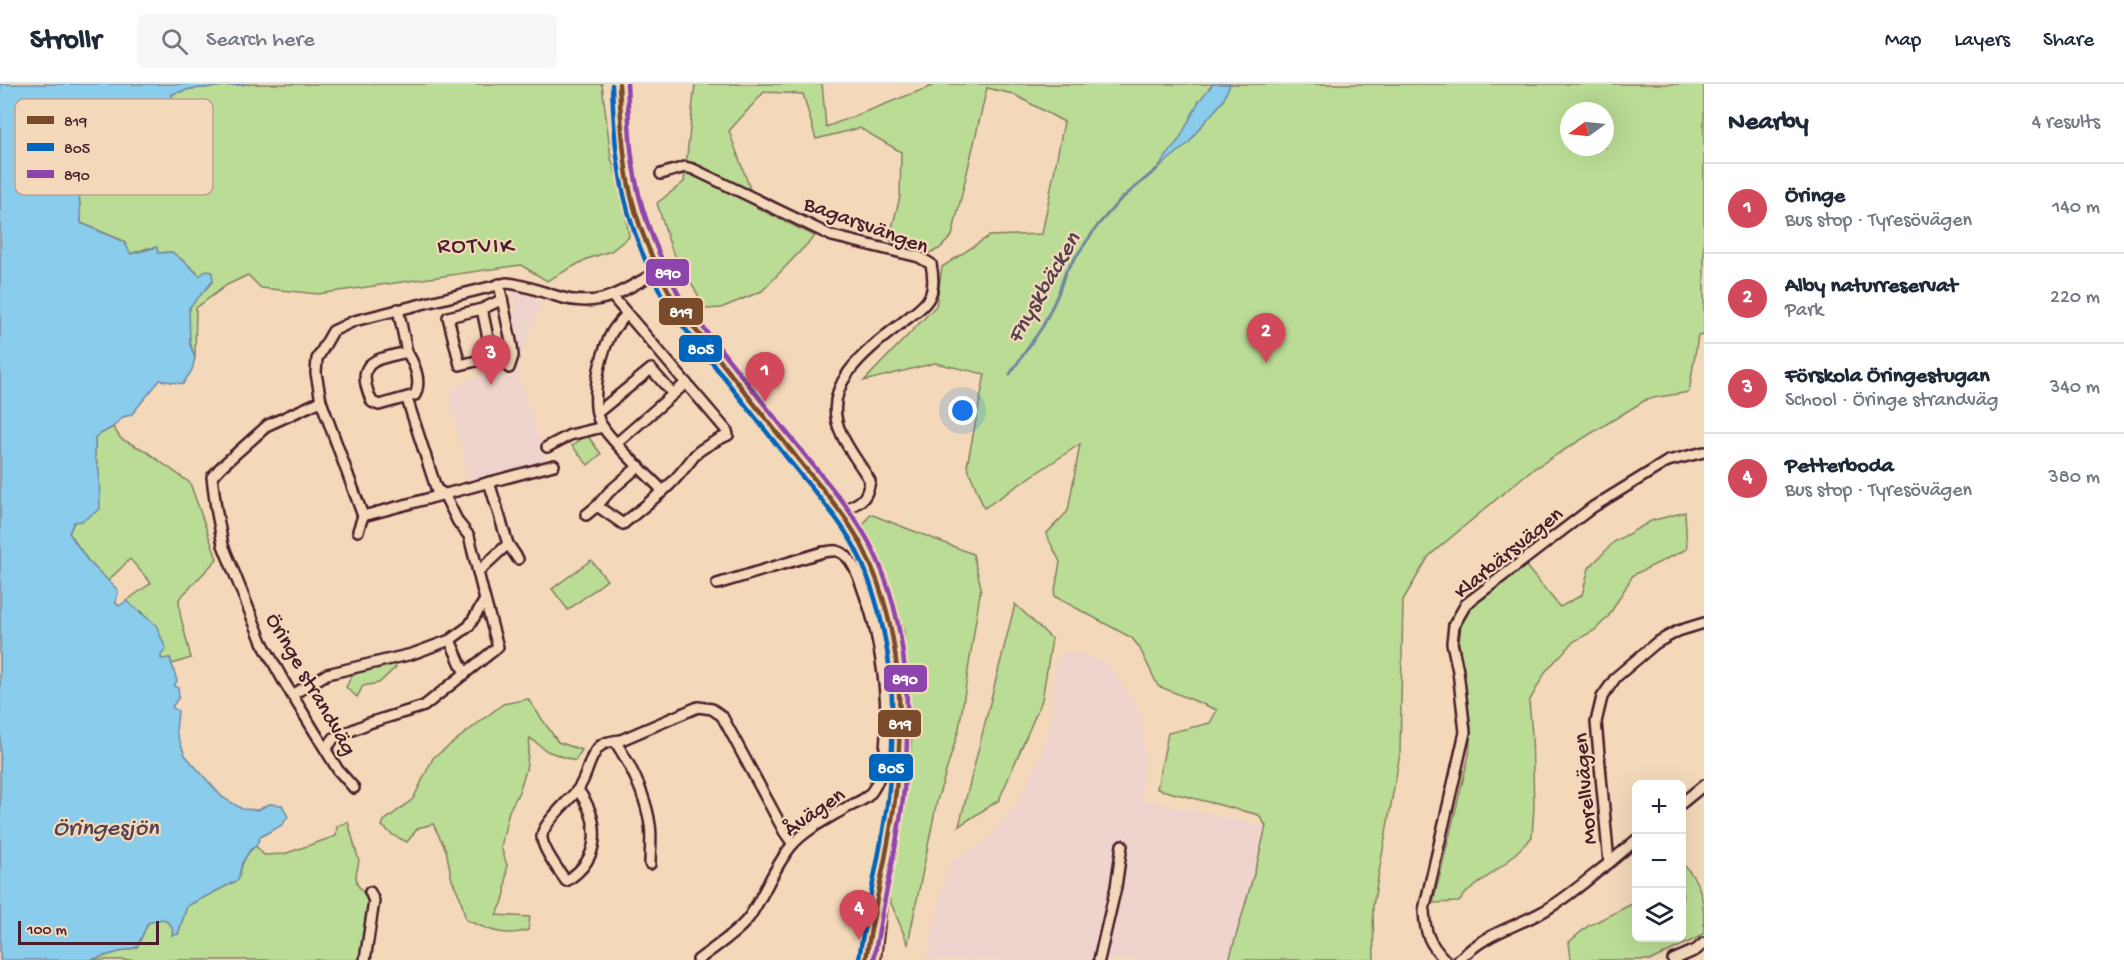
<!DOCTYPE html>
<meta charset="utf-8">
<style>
:root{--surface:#fff;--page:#f6f6f7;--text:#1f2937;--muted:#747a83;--line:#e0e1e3;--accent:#d1495b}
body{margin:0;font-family:"Gochi Hand",sans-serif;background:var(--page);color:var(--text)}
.controls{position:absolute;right:18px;bottom:18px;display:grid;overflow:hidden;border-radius:9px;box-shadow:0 6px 24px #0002}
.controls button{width:54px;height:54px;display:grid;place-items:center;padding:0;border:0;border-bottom:2px solid var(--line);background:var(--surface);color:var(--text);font:30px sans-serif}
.compass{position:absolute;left:1560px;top:18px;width:54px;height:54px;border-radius:50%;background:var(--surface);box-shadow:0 6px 24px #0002;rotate:255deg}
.scale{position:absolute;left:18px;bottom:15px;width:141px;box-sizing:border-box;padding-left:6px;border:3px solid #4a1f2b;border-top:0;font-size:16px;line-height:21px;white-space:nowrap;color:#4a1f2b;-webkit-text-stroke:4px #f3d9ba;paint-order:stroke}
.you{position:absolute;left:963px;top:327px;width:21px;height:21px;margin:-15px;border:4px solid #fff;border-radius:50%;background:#1a73e8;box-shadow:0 0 0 9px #1a73e833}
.badge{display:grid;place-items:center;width:39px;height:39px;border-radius:50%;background:var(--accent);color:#fff;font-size:20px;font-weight:700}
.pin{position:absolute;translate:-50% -50px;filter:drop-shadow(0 2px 3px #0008)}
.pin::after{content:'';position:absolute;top:32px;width:21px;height:18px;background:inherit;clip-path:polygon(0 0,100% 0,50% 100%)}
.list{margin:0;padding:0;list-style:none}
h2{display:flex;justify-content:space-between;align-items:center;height:78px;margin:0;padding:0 24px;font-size:26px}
h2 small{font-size:20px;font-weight:400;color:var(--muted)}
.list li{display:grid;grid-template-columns:39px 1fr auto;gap:18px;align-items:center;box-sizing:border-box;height:90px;padding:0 24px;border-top:2px solid var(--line)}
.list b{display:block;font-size:22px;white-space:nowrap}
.list p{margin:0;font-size:20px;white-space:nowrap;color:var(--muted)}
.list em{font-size:20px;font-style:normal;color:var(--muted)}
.icon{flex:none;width:33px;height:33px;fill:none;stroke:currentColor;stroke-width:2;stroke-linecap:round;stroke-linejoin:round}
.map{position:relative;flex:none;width:1704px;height:876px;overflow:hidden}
header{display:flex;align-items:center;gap:36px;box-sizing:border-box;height:84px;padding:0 30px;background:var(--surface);border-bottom:2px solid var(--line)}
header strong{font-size:28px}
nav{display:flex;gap:33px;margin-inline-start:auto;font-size:21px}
.search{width:420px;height:54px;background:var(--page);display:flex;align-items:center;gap:15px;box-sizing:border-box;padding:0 21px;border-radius:9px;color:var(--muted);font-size:22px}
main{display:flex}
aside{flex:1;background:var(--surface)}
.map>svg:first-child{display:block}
.built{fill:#efd4cd}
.green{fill:#badc95;stroke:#827e60;stroke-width:1.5;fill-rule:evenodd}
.water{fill:#8acceb;stroke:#70879e;stroke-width:1.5}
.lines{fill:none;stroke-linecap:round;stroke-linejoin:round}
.stream{stroke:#70879e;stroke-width:3}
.minor-casing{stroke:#4a1f2b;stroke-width:14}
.secondary-casing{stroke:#4a1f2b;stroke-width:18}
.minor{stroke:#f3d9ba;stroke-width:9}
.secondary{stroke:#f3d9ba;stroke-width:14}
.bus-1-casing{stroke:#f3d9ba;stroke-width:9}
.bus-2-casing{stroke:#f3d9ba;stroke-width:9}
.bus-3-casing{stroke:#f3d9ba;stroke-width:9}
.bus-1{stroke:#7a4b2a;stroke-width:4.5}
.bus-2{stroke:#0065bd;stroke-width:4.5}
.bus-3{stroke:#8e44ad;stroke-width:4.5}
.labels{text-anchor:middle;stroke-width:4.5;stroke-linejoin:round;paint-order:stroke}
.street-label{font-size:22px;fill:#4a1f2b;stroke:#f3d9ba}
.neighbourhood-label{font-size:24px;letter-spacing:1.5px;fill:#4a1f2b;stroke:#f3d9ba}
.water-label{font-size:24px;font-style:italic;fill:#574251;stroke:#f3d9ba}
.key{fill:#f3d9ba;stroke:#c0a18f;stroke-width:1.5}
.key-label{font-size:16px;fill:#4a1f2b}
.line-badge{stroke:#f3d9ba;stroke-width:2}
.badge-label{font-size:16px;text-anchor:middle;font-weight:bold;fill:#fff}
</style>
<header>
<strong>Strollr</strong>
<div class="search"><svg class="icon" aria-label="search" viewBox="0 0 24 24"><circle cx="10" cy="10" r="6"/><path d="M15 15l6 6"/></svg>Search here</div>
<nav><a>Map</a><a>Layers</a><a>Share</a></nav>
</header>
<main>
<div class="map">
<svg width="1704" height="876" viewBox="0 0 1704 876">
<rect width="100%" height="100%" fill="#f3d9ba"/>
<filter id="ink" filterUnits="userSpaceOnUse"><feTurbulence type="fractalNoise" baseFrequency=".0167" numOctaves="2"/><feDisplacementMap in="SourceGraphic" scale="12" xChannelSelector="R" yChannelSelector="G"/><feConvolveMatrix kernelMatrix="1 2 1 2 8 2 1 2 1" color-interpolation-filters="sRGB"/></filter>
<g filter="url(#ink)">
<g class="built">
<path d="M 512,206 L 542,217 L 521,272 L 519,284 L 520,296 L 547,377 L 470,398 L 449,313 L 452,306 L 471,294 L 489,291 L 496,293 L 502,291 L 507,293 L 513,292 L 509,230 L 517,227 Z"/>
<path d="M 1063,569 L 1079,569 L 1104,577 L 1137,620 L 1145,665 L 1142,715 L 1266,742 L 1258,776 L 1229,876 L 925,876 L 950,777 L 983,760 L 1018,717 L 1029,700 L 1033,684 L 1042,670 L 1051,638 L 1052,605 L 1057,576 Z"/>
</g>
<g class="green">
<path d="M 249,0 L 602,0 L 611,74 L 623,113 L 629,153 L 611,167 L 587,175 L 547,197 L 521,181 L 318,210 L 261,204 L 248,191 L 227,201 L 196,224 L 195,274 C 183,243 189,222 199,192 C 195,185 179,174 172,168 L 157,169 L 157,164 L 148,164 L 130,170 L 124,157 L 81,139 L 79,109 L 123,85 L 171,64 L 183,54 L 172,29 L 172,10 L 190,5 Z"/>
<path d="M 695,0 L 822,0 L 826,43 L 937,0 L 1704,0 L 1704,251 L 1698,252 L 1689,308 L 1647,315 L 1530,387 L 1429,472 L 1403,516 L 1400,670 L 1373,822 L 1374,876 L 1229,876 L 1258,776 L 1266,742 L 1259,731 L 1157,705 L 1168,649 L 1210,639 L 1217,626 L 1158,602 L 1139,563 L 1132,554 L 1054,512 L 1060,478 L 1046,450 L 1068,427 L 1080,360 L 984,424 L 967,382 L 985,290 L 935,279 L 864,297 L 936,222 L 942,183 L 989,152 L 1042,150 L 1064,38 L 1013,10 L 987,4 L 952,152 L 939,165 L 929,169 L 899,165 L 889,155 L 900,113 L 901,68 L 860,44 L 816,55 L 803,10 L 764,8 L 729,47 L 757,124 L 815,152 L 762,207 L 721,224 L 706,225 L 671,164 L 657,119 L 684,98 ZM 1569,27 L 1605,27 L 1605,63 L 1569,63 Z"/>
<path d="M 113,343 L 121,355 L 144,366 L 190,399 L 217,475 L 179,515 L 180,530 L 191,574 L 172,580 L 170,574 L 161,576 L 161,571 L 142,528 L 133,524 L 126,517 L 151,499 L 130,475 L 108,497 L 88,477 L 69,449 L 99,386 L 95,373 L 95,353 Z"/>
<path d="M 587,351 L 601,370 L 588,381 L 572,362 Z"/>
<path d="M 1685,428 L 1687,465 L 1633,491 L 1608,533 L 1595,546 L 1573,558 L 1546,587 L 1529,618 L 1532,650 L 1534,723 L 1532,753 L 1507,778 L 1466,809 L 1459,818 L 1433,819 L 1469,671 L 1471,645 L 1459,559 L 1461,542 L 1471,524 L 1525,481 L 1560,523 L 1582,511 L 1589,484 L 1614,458 L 1651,437 Z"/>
<path d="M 870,430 L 973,470 L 981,503 L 959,645 L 937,717 L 908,860 L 888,812 L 907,705 L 912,651 L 904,547 L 881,483 L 861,445 Z"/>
<path d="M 591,476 L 607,496 L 568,526 L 552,505 Z"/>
<path d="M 1015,520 L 1052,555 L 1042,616 L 999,716 L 959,742 Z"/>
<path d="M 392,575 L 396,583 L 379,599 L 363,602 L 357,613 L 346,603 L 355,586 Z"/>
<path d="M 528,615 L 558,658 L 582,666 L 575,677 L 547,667 L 530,654 L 526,686 L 519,708 L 509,727 L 501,763 L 507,781 L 505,809 L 502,820 L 496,831 L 530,833 L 528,846 C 504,854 488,845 466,836 L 460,813 L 452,796 L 446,766 L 433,740 L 418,744 L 407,758 L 393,751 L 382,742 L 384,737 L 413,715 L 433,674 L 503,620 Z"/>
<path d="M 348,738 L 359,777 L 356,791 L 357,800 L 367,814 L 368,821 L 360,876 L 90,876 L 137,863 L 148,839 L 162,834 L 171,841 L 178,850 L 187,822 L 238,796 C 241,783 244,770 256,762 L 264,771 L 284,770 L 336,752 L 337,742 Z"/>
<path d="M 1683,780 C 1704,802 1704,818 1704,849 L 1697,854 L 1651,876 L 1571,876 L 1569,858 L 1588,842 L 1636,818 L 1636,854 L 1682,854 Z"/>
</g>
<g class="water">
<path d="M 0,0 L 249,0 L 190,5 L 172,10 L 172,29 L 184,53 L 171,64 L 123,85 L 79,109 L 81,139 L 124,158 L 131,170 L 157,163 L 158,169 L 172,168 C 179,174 195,185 199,192 L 206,187 L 212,188 L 213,197 L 189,224 L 190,260 L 195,274 L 192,286 L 183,300 L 160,296 L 131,331 L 123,333 L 113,343 L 95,353 L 95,373 L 99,386 L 100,425 L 82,437 L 74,438 L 69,449 L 88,477 L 118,506 L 116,519 L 119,522 L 126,517 L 156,541 L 166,565 L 161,571 L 161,575 L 170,574 L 177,597 L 174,602 L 178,604 L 179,613 L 172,623 L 178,627 L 176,647 L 185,671 L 222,713 L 242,725 L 258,726 L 269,720 L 282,721 L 288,733 L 282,741 L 260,753 L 256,762 L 250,766 L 242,779 L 238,796 L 187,822 L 178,850 L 172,851 C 174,842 170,839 162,835 L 148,839 L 137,863 L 90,876 L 0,876 Z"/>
<path d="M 1213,0 L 1230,0 L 1223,17 L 1197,47 L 1189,59 L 1157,85 L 1180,54 L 1199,17 Z"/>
</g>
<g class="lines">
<path class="stream" d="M 1010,290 L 1043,242 L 1058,210 L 1066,187 L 1098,141 L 1120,116 L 1157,85"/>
<g class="minor-casing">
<g id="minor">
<path d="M 661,90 L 685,83 L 693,85 L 832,152 L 919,173 L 931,180 C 933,190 934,203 930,212 C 925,223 911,231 903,238 C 870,264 818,300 841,349 C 848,366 861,381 870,397 C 866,419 859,418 840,428"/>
<path d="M 499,200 L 512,262 L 513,272 L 509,284"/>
<path d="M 612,212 L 727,347 L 728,351 C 718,356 702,363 695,371 C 685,384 676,396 663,407 C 644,387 618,365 602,342 C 588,321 600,273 610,252 C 614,243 621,237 627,230"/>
<path d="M 398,225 L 407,268"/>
<path d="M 482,225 L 448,233 L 460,281 L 492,273 L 482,225 L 501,216"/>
<path d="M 407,268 C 415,281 422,297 415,311 L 379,321 L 372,318 C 354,277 373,276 407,268 Z"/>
<path d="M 407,315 L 438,410"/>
<path d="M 321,317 L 268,341 L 221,383 L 212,393 L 216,424 L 223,461 L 262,558 L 283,596 L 338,686 L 354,704"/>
<path d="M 597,329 L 651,285 L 673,310"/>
<path d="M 617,359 L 686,299"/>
<path d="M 547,363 L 570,351 L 603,343"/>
<path d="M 639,382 L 609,408 L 597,422 L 623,440 L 663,407"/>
<path d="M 489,398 L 508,460 L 518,475"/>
<path d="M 586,431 L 597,422"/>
<path d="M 363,432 L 554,381"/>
<path d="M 358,447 L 363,432 L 321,317 L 316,289 L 317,275 L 333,247 L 354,237 L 506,199 C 523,200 539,207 556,212 C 600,226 620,208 657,188"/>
<path d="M 479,487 L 508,460"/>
<path d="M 450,556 L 465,590"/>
<path d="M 292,611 L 327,590 L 412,570 L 450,556 L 469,542 L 485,516 L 469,452 L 458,438 L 444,410 L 436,405"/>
<path d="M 615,657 C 631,682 646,711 650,741 C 652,753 650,767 650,780"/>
<path d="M 326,665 L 334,654 L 369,639 L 424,622 L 498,563 L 485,516"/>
<path d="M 578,706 C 601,737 602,775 566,797 C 559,787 541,763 542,752 C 542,740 570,716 578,705 C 588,692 588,674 599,663 C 604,658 613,657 621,656 L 698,623 L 712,625 L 722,632 L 785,749 L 793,760"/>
<path d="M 1682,719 L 1704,701"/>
<path d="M 1609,779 L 1636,756"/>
<path d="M 365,876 L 374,817 L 370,808"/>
<path d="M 698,876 C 713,864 739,848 750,832 C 765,809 774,783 792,761 C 805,746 827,735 844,725 C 852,721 862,717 868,712 C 901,679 882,557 867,517 C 861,502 855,472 837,467 C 833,466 827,468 823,468 L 717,500"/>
<path d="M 1099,876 L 1116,803 L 1122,761"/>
<path d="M 1445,876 C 1429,859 1425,850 1424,826 L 1465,648 L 1458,587 L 1452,559 L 1454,541 L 1466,520 L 1593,423 L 1668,377 L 1704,368"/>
<path d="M 1459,876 C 1487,848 1511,845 1544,827 C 1567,814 1588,795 1609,779 L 1596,638 L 1602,613 L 1616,593 L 1656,559 L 1678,547 L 1704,539"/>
<path d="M 1673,876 L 1696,866 L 1704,859"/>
</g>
</g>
<g class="secondary-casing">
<path id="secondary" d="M 619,0 C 621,26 622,53 625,78 C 632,130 651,177 676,221 C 714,270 753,319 792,367 C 818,400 847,432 866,470 C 916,574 898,685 882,795 C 879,822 876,849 873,876"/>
</g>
<use href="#minor" class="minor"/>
<use href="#secondary" class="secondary"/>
<g class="bus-1-casing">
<path id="bus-1" d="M 619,0 C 621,32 622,65 628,97 C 636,141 655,182 676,221 C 716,272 757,323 797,374 C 821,404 850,435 866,470 C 901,544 904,626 896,706 C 890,764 874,819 866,876"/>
</g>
<g class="bus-2-casing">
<path id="bus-2" d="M 612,1 C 613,27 614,53 618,79 C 625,131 644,180 670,226 C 711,277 751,328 791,379 C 814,408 845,440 860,474 C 893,549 897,625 889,705 C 883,763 867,818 859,875"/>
</g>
<g class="bus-3-casing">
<path id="bus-3" d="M 627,0 C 629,32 629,65 636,97 C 644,139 662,179 682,217 C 722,267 761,317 801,366 C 826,398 855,429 873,466 C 909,540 911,626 904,706 C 898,764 882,819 874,876"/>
</g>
<use href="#bus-1" class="bus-1"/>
<use href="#bus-2" class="bus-2"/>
<use href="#bus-3" class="bus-3"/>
</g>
</g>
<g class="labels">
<g class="street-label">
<text transform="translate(867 139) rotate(20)" y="8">Bagarsvängen</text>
<text transform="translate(1507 467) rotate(-39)" y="8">Klarbärsvägen</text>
<text transform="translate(313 599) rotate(60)" y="8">Öringe strandväg</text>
<text transform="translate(1583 705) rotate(-95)" y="8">Morellvägen</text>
<text transform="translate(813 726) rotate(-35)" y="8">Åvägen</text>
</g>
<g class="neighbourhood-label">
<text x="476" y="168">ROTVIK</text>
</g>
<g class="water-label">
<text transform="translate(1042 203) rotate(-60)" y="8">Fnyskbäcken</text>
<text x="106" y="750">Öringesjön</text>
</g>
</g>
<rect x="15" y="15" width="198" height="96" rx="9" class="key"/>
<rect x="27" y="32" width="27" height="8" fill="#7a4b2a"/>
<rect x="27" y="59" width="27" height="8" fill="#0065bd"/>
<rect x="27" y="86" width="27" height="8" fill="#8e44ad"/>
<g class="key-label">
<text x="64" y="42">819</text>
<text x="64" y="69">805</text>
<text x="64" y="96">890</text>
</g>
<g class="line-badge">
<rect x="645" y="174" width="45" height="29" rx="6" fill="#8e44ad"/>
<rect x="658" y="213" width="46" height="29" rx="6" fill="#7a4b2a"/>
<rect x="678" y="250" width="45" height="29" rx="6" fill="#0065bd"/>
<rect x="883" y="580" width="45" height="29" rx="6" fill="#8e44ad"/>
<rect x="877" y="625" width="45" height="29" rx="6" fill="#7a4b2a"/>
<rect x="868" y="669" width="46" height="29" rx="6" fill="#0065bd"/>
</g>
<g class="badge-label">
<text x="668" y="194">890</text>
<text x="681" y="233">819</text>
<text x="701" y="270">805</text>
<text x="905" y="600">890</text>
<text x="900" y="645">819</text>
<text x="891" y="689">805</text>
</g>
</svg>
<div class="controls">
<button>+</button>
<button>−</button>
<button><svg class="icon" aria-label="layers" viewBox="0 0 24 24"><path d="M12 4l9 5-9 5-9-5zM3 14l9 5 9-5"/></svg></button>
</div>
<svg class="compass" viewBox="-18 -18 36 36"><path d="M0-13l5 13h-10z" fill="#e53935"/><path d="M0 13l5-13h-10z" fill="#747a83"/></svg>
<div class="scale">100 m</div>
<div class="you"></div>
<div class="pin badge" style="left:765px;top:318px">1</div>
<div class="pin badge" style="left:1266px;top:279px">2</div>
<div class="pin badge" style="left:491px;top:301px">3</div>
<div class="pin badge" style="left:859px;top:856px">4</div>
</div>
<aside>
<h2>Nearby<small>4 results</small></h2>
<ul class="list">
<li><span class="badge">1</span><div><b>Öringe</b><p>Bus stop · Tyresövägen</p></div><em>140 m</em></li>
<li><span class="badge">2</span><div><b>Alby naturreservat</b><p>Park</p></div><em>220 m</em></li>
<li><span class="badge">3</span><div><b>Förskola Öringestugan</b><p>School · Öringe strandväg</p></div><em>340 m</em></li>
<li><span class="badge">4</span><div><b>Petterboda</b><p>Bus stop · Tyresövägen</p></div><em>380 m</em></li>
</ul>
</aside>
</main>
